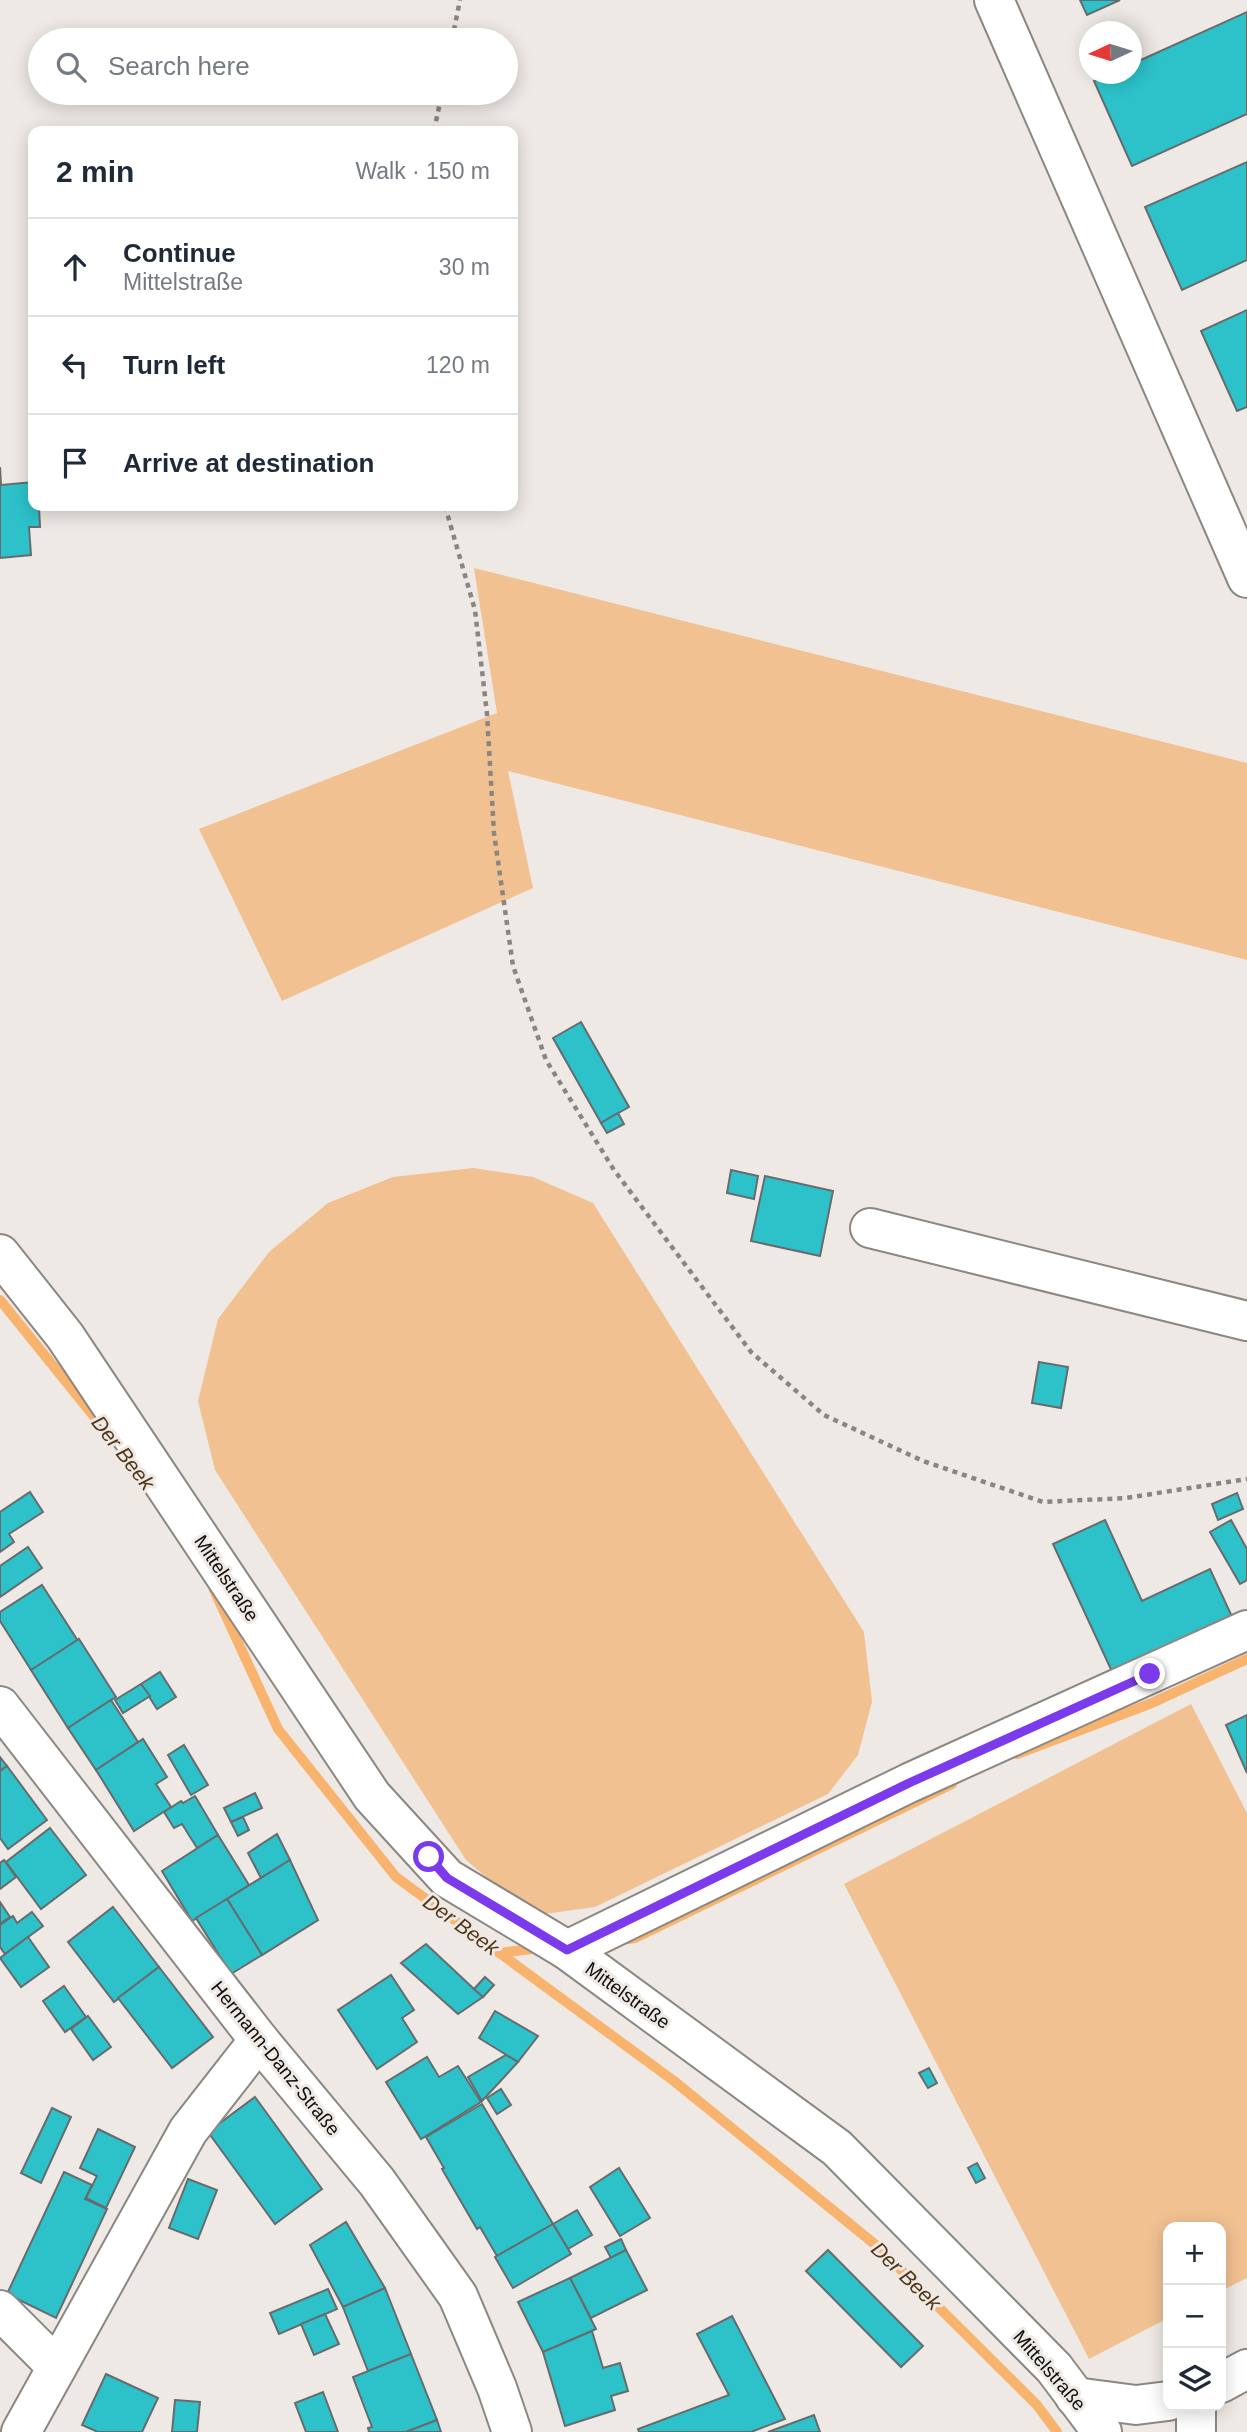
<!DOCTYPE html>
<meta charset="utf-8">
<style>
:root{--surface:#fff;--page:#f2f2f3;--text:#1f2937;--muted:#747a83;--line:#e0e1e3}
body{margin:0;font-family:Arial,sans-serif;background:var(--page);color:var(--text)}
.controls{position:absolute;right:21px;bottom:21px;display:grid;overflow:hidden;border-radius:14px;box-shadow:0 4px 18px #0003}
.controls button{width:63px;height:63px;display:grid;place-items:center;padding:0;border:0;border-bottom:2px solid var(--line);background:var(--surface);color:var(--text);font:35px sans-serif}
.compass{position:absolute;left:1079px;top:21px;width:63px;height:63px;border-radius:50%;background:var(--surface);box-shadow:0 4px 18px #0003;rotate:266deg}
.stop{position:absolute;width:21px;height:21px;margin:-16px;border:5px solid #7c3aed;border-radius:50%;background:#fff}
.stop.end{background:#7c3aed;border-color:#fff;box-shadow:0 2px 7px #0008}
.list{margin:0;padding:0;list-style:none}
h2{display:flex;justify-content:space-between;align-items:center;height:91px;margin:0;padding:0 28px;font-size:30px}
h2 small{font-size:23px;font-weight:400;color:var(--muted)}
.list li{display:grid;grid-template-columns:46px 1fr auto;gap:21px;align-items:center;box-sizing:border-box;height:98px;padding:0 28px;border-top:2px solid var(--line)}
.list b{display:block;font-size:26px;white-space:nowrap}
.list p{margin:0;font-size:23px;white-space:nowrap;color:var(--muted)}
.list em{font-size:23px;font-style:normal;color:var(--muted)}
.icon{flex:none;width:38px;height:38px;fill:none;stroke:currentColor;stroke-width:2;stroke-linecap:round;stroke-linejoin:round}
.map{position:relative;flex:none;width:1247px;height:2432px;overflow:hidden}
.search{position:absolute;background:var(--surface);box-shadow:0 4px 18px #0003;left:28px;top:28px;width:490px;height:77px;display:flex;align-items:center;gap:18px;box-sizing:border-box;padding:0 24px;border-radius:38px;color:var(--muted);font-size:26px}
.panel{position:absolute;background:var(--surface);box-shadow:0 4px 18px #0003;left:28px;top:126px;width:490px;height:385px;border-radius:14px}
.map>svg:first-child{display:block}
.green{fill:#f1c192}
.lines{fill:none;stroke-linecap:round;stroke-linejoin:round}
.stream{stroke:#f8b46e;stroke-width:10}
.building{fill:#2dc2ca;stroke:#666c6d;stroke-width:2}
.minor-casing{stroke:#8b8782;stroke-width:42}
.path{stroke:#898582;stroke-width:4.5;stroke-dasharray:5 5;stroke-linecap:butt}
.minor{stroke:#fff;stroke-width:38}
.route{stroke:#7c3aed;stroke-width:9}
.labels{text-anchor:middle;stroke-width:6;stroke-linejoin:round;paint-order:stroke}
.street-label{font-size:19px;fill:#0e0c0b;stroke:#eee9e4}
.water-label{font-size:21px;font-style:italic;fill:#513517;stroke:#eee9e4}
</style>
<div class="map">
<svg width="1247" height="2432" viewBox="0 0 1247 2432">
<rect width="100%" height="100%" fill="#eee9e4"/>
<g class="green">
<path d="M 474,568 L 1247,763 L 1247,960 L 508,771 L 533,888 L 282,1001 L 199,829 L 497,713 Z"/>
<path d="M 473,1168 L 533,1177 L 593,1203 L 864,1632 L 872,1702 L 858,1755 L 828,1794 L 595,1907 L 544,1914 L 506,1894 L 466,1860 L 215,1470 L 198,1401 L 218,1319 L 269,1252 L 328,1203 L 393,1177 Z"/>
<path d="M 1191,1704 L 1247,1813 L 1247,2278 L 1221,2291 L 1221,2227 L 1168,2227 L 1168,2318 L 1089,2359 L 844,1884 Z"/>
</g>
<g class="lines">
<g class="stream">
<path d="M 0,1300 L 109,1435"/>
<path d="M 214,1590 L 278,1729 L 396,1877 L 674,2081 L 877,2246 L 1037,2405 L 1057,2432"/>
<path d="M 1017,1754 L 1152,1703 L 1247,1659"/>
<path d="M 622,1940 L 635,1938 L 952,1784"/>
<path d="M 499,1953 L 540,1948"/>
</g>
</g>
<g class="building">
<path d="M 1080,0 L 1120,0 L 1087,15 Z"/>
<path d="M 1247,12 L 1247,114 L 1132,166 L 1094,81 L 1110,74 L 1132,74 L 1132,64 Z"/>
<path d="M 1247,162 L 1247,260 L 1182,290 L 1145,207 Z"/>
<path d="M 1247,310 L 1247,407 L 1237,411 L 1201,331 Z"/>
<path d="M 0,467 L 1,485 L 33,482 L 33,506 L 39,506 L 40,527 L 29,527 L 31,555 L 0,558 Z"/>
<path d="M 581,1022 L 629,1107 L 601,1123 L 553,1038 Z"/>
<path d="M 618,1113 L 624,1124 L 607,1133 L 601,1123 Z"/>
<path d="M 731,1170 L 758,1176 L 754,1199 L 727,1193 Z"/>
<path d="M 765,1176 L 833,1191 L 820,1256 L 751,1241 Z"/>
<path d="M 1039,1362 L 1068,1367 L 1061,1408 L 1032,1403 Z"/>
<path d="M 30,1492 L 43,1512 L 9,1534 L 14,1542 L 0,1552 L 0,1512 Z"/>
<path d="M 1237,1493 L 1243,1509 L 1218,1520 L 1212,1504 Z"/>
<path d="M 1105,1520 L 1142,1601 L 1210,1569 L 1234,1621 L 1114,1676 L 1053,1544 Z"/>
<path d="M 1231,1520 L 1247,1549 L 1247,1580 L 1240,1584 L 1210,1532 Z"/>
<path d="M 28,1547 L 42,1568 L 0,1597 L 0,1566 Z"/>
<path d="M 42,1585 L 78,1641 L 31,1670 L 0,1621 L 0,1612 Z"/>
<path d="M 79,1639 L 116,1697 L 68,1728 L 31,1670 Z"/>
<path d="M 160,1672 L 176,1697 L 157,1709 L 141,1684 Z"/>
<path d="M 141,1684 L 150,1696 L 123,1713 L 115,1700 Z"/>
<path d="M 111,1700 L 138,1742 L 96,1770 L 68,1728 Z"/>
<path d="M 1247,1715 L 1247,1773 L 1226,1725 Z"/>
<path d="M 143,1739 L 167,1777 L 156,1784 L 171,1807 L 134,1831 L 96,1770 Z"/>
<path d="M 184,1745 L 208,1785 L 191,1795 L 168,1755 Z"/>
<path d="M 0,1757 L 7,1766 L 0,1771 Z"/>
<path d="M 7,1766 L 47,1820 L 8,1849 L 0,1838 L 0,1771 Z"/>
<path d="M 255,1793 L 262,1808 L 231,1822 L 224,1808 Z"/>
<path d="M 195,1796 L 218,1835 L 197,1848 L 182,1824 L 174,1828 L 164,1812 L 181,1801 L 183,1803 Z"/>
<path d="M 243,1817 L 249,1830 L 238,1836 L 231,1822 Z"/>
<path d="M 50,1828 L 86,1875 L 41,1909 L 6,1862 Z"/>
<path d="M 277,1834 L 290,1860 L 261,1878 L 248,1853 Z"/>
<path d="M 218,1835 L 249,1885 L 192,1921 L 162,1871 Z"/>
<path d="M 4,1860 L 16,1877 L 0,1889 L 0,1863 Z"/>
<path d="M 290,1860 L 318,1920 L 262,1955 L 227,1899 Z"/>
<path d="M 227,1899 L 262,1955 L 231,1974 L 196,1918 Z"/>
<path d="M 0,1902 L 10,1917 L 0,1924 Z"/>
<path d="M 113,1907 L 159,1967 L 114,2002 L 68,1942 Z"/>
<path d="M 32,1912 L 43,1926 L 5,1954 L 0,1947 L 0,1925 L 13,1916 L 17,1923 Z"/>
<path d="M 28,1937 L 49,1967 L 21,1987 L 0,1958 Z"/>
<path d="M 426,1944 L 474,1989 L 483,1997 L 458,2014 L 401,1963 Z"/>
<path d="M 159,1967 L 213,2037 L 172,2068 L 118,1998 Z"/>
<path d="M 391,1975 L 414,2010 L 402,2018 L 417,2042 L 377,2069 L 338,2010 Z"/>
<path d="M 485,1977 L 494,1985 L 483,1997 L 474,1989 Z"/>
<path d="M 64,1986 L 86,2017 L 65,2032 L 43,2001 Z"/>
<path d="M 495,2011 L 538,2036 L 518,2062 L 479,2038 Z"/>
<path d="M 88,2016 L 111,2047 L 93,2060 L 71,2029 Z"/>
<path d="M 506,2055 L 518,2062 L 482,2101 L 468,2077 Z"/>
<path d="M 427,2057 L 439,2077 L 458,2066 L 481,2102 L 421,2139 L 386,2082 Z"/>
<path d="M 929,2068 L 937,2083 L 928,2088 L 919,2073 Z"/>
<path d="M 501,2089 L 511,2105 L 497,2114 L 487,2098 Z"/>
<path d="M 255,2097 L 322,2189 L 275,2224 L 208,2132 Z"/>
<path d="M 482,2104 L 553,2224 L 497,2256 L 480,2227 L 477,2229 L 442,2169 L 444,2168 L 426,2137 Z"/>
<path d="M 52,2108 L 71,2117 L 41,2183 L 21,2173 Z"/>
<path d="M 98,2129 L 135,2147 L 106,2208 L 86,2198 L 97,2176 L 80,2168 Z"/>
<path d="M 977,2163 L 985,2178 L 976,2183 L 968,2168 Z"/>
<path d="M 619,2168 L 650,2218 L 620,2236 L 590,2187 Z"/>
<path d="M 64,2172 L 92,2185 L 85,2199 L 107,2209 L 56,2318 L 7,2294 Z"/>
<path d="M 188,2179 L 217,2190 L 198,2239 L 169,2228 Z"/>
<path d="M 577,2210 L 592,2235 L 568,2249 L 553,2224 Z"/>
<path d="M 346,2222 L 385,2288 L 343,2307 L 310,2245 Z"/>
<path d="M 553,2224 L 571,2254 L 513,2288 L 495,2257 Z"/>
<path d="M 621,2239 L 626,2250 L 611,2258 L 605,2247 Z"/>
<path d="M 626,2250 L 647,2290 L 591,2318 L 570,2278 Z"/>
<path d="M 828,2250 L 923,2346 L 901,2367 L 806,2271 Z"/>
<path d="M 570,2278 L 596,2329 L 543,2352 L 518,2302 Z"/>
<path d="M 385,2288 L 411,2354 L 368,2371 L 343,2307 Z"/>
<path d="M 328,2289 L 337,2309 L 279,2334 L 270,2313 Z"/>
<path d="M 325,2314 L 339,2344 L 314,2355 L 301,2324 Z"/>
<path d="M 732,2316 L 785,2419 L 751,2432 L 639,2432 L 638,2429 L 729,2395 L 697,2334 Z"/>
<path d="M 592,2331 L 603,2368 L 620,2363 L 628,2391 L 611,2396 L 615,2410 L 565,2426 L 543,2352 Z"/>
<path d="M 411,2354 L 437,2420 L 406,2432 L 369,2432 L 368,2428 L 372,2427 L 353,2377 Z"/>
<path d="M 106,2374 L 158,2398 L 142,2432 L 98,2432 L 82,2425 Z"/>
<path d="M 323,2392 L 338,2432 L 306,2432 L 295,2403 Z"/>
<path d="M 175,2400 L 200,2402 L 197,2432 L 172,2432 Z"/>
<path d="M 814,2415 L 820,2432 L 768,2432 Z"/>
<path d="M 437,2420 L 441,2432 L 406,2432 Z"/>
</g>
<g class="lines">
<g class="minor-casing">
<g id="minor">
<path d="M 994,0 L 1247,578"/>
<path d="M 870,1228 L 1247,1321"/>
<path d="M 0,1254 L 65,1336 L 372,1796 L 447,1878 L 567,1950 L 837,2148 L 1054,2368 L 1102,2432"/>
<path d="M 0,1706 L 259,2040 L 377,2182 L 458,2296 L 497,2388 L 512,2432"/>
<path d="M 567,1950 L 909,1783 L 1247,1630"/>
<path d="M 0,2310 L 57,2367"/>
<path d="M 1221,2383 L 1247,2369"/>
<path d="M 1075,2397 L 1136,2405 L 1168,2401"/>
<path d="M 1196,2406 L 1196,2432"/>
<path d="M 21,2432 L 188,2131 L 259,2040"/>
</g>
</g>
<g class="path">
<path d="M 452,40 L 460,0"/>
<path d="M 434,131 L 442,93"/>
<path d="M 445,506 L 475,610 L 487,714 L 494,833 L 513,966 L 546,1060 L 614,1170 L 751,1352 L 824,1415 L 923,1461 L 1043,1502 L 1126,1498 L 1247,1479"/>
</g>
<use href="#minor" class="minor"/>
</g>
<g class="lines">
<path class="route" d="M 429,1857 L 447,1878 L 567,1950 L 909,1783 L 1150,1674"/>
</g>
<g class="labels">
<g class="street-label">
<text transform="translate(227 1578) rotate(56)" y="7">Mittelstraße</text>
<text transform="translate(628 1995) rotate(36)" y="7">Mittelstraße</text>
<text transform="translate(276 2058) rotate(51)" y="7">Hermann-Danz-Straße</text>
<text transform="translate(1050 2370) rotate(49)" y="7">Mittelstraße</text>
</g>
<g class="water-label">
<text transform="translate(123 1453) rotate(52)" y="7">Der Beek</text>
<text transform="translate(461 1925) rotate(36)" y="7">Der Beek</text>
<text transform="translate(906 2276) rotate(44)" y="7">Der Beek</text>
</g>
</g>
</svg>
<div class="controls">
<button>+</button>
<button>−</button>
<button><svg class="icon" aria-label="layers" viewBox="0 0 24 24"><path d="M12 4l9 5-9 5-9-5zM3 14l9 5 9-5"/></svg></button>
</div>
<svg class="compass" viewBox="-18 -18 36 36"><path d="M0-13l5 13h-10z" fill="#e53935"/><path d="M0 13l5-13h-10z" fill="#747a83"/></svg>
<div class="stop" style="left:429px;top:1857px"></div>
<div class="stop end" style="left:1150px;top:1674px"></div>
<div class="search"><svg class="icon" aria-label="search" viewBox="0 0 24 24"><circle cx="10" cy="10" r="6"/><path d="M15 15l6 6"/></svg>Search here</div>
<section class="panel">
<h2>2 min<small>Walk · 150 m</small></h2>
<ul class="list">
<li><svg class="icon" aria-label="ahead" viewBox="0 0 24 24"><path d="M12 20V5M6 11l6-6 6 6"/></svg><div><b>Continue</b><p>Mittelstraße</p></div><em>30 m</em></li>
<li><svg class="icon" aria-label="left" viewBox="0 0 24 24"><path d="M17 20v-9H6M10 6l-5 5 5 5"/></svg><div><b>Turn left</b></div><em>120 m</em></li>
<li><svg class="icon" aria-label="arrive" viewBox="0 0 24 24"><path d="M6 21V4h12l-3 4 3 4H6"/></svg><div><b>Arrive at destination</b></div></li>
</ul>
</section>
</div>
